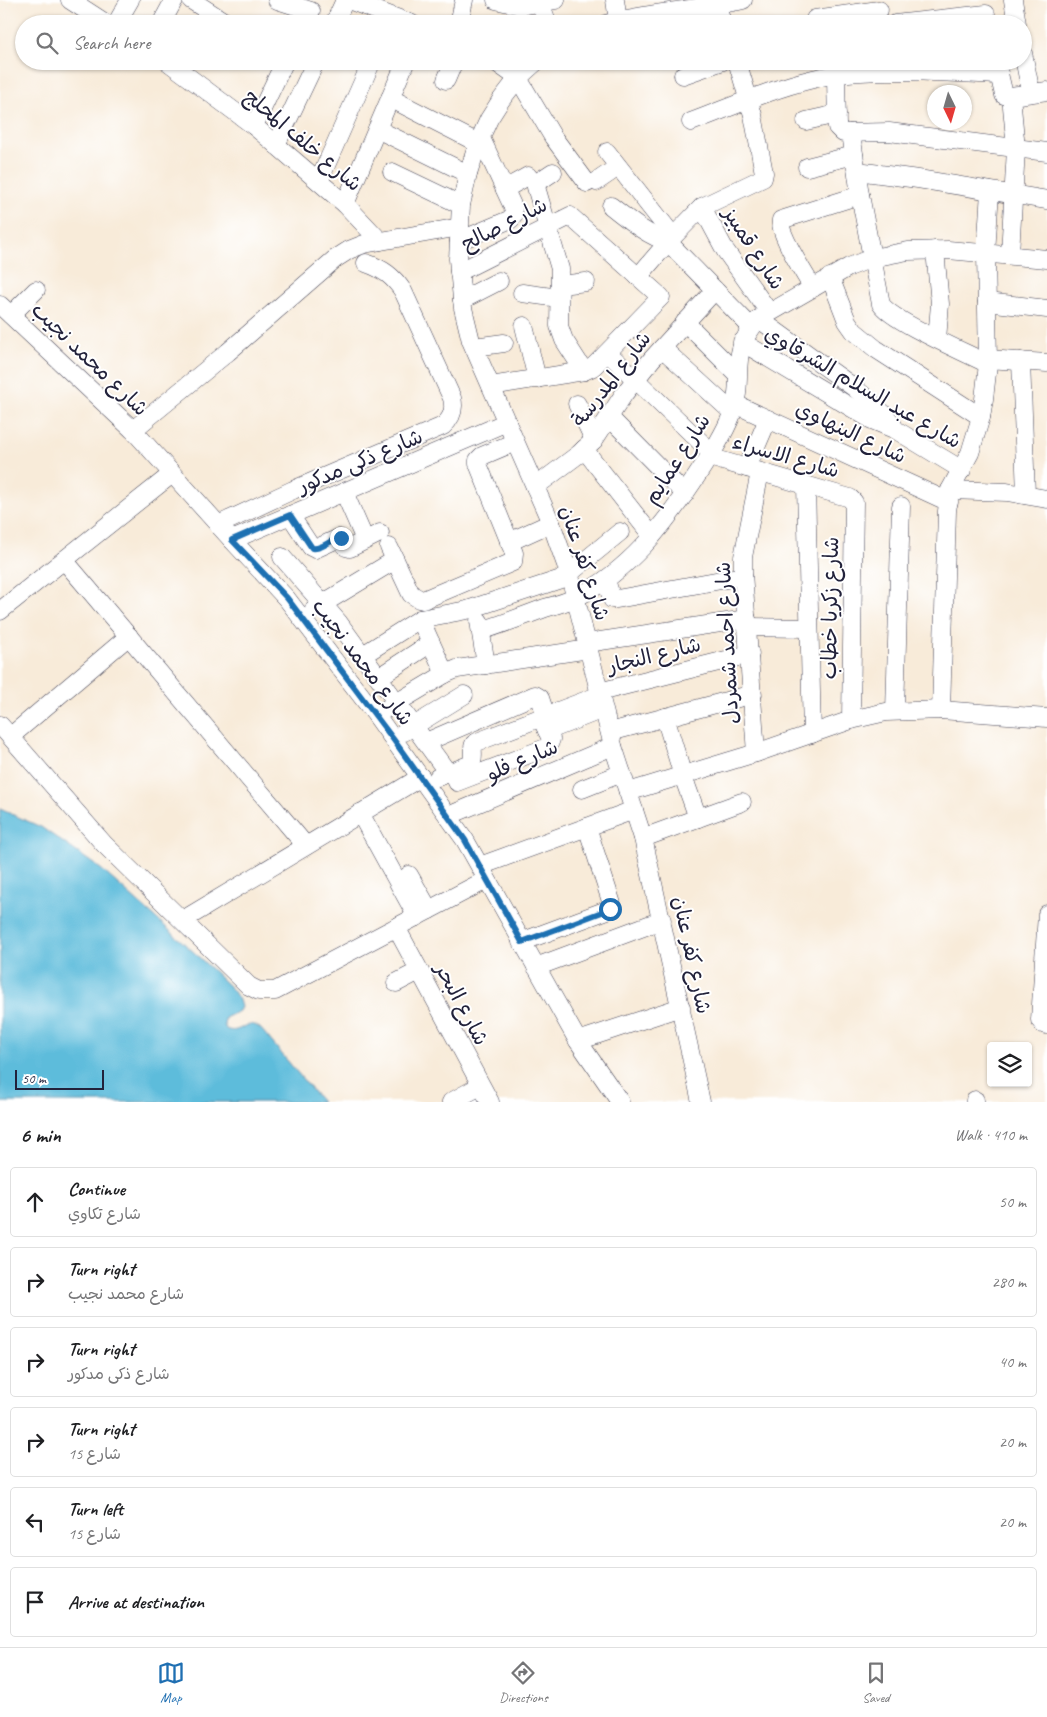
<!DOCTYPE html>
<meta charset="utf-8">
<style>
:root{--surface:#fff;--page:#f2f2f2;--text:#202124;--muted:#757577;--line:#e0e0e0;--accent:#1f6fb2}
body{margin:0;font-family:Caveat,"Playpen Sans Arabic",sans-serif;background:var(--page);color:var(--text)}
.controls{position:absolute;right:15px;bottom:15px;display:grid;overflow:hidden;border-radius:5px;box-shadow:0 1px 4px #0004}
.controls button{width:45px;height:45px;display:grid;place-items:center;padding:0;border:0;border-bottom:1px solid var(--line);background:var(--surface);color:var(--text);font:25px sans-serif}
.compass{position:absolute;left:927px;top:85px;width:45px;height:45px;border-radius:50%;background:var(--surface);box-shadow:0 1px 4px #0004;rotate:175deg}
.scale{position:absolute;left:15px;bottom:12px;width:89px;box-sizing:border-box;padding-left:5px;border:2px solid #22223b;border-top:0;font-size:14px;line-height:18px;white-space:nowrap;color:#22223b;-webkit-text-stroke:4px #fff;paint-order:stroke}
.stop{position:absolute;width:15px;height:15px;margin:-11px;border:4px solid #1f6fb2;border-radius:50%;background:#fff}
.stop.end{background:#1f6fb2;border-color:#fff;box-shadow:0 1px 5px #0008}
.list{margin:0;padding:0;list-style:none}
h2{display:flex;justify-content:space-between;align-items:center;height:65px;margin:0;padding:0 20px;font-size:21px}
h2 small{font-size:16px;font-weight:400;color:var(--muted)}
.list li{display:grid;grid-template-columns:32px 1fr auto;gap:15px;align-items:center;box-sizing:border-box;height:70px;margin:0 10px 10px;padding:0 10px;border:1px solid var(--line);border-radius:5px}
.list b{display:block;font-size:19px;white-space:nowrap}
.list p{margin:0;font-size:16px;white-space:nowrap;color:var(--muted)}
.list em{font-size:16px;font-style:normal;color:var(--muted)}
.icon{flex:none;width:28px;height:28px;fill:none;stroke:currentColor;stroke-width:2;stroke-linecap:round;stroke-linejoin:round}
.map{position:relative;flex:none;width:1047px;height:1102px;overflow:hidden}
.search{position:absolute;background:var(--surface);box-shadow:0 1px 4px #0004;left:15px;right:15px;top:15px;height:55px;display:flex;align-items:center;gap:12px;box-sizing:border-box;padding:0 18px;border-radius:28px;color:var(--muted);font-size:19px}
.sheet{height:545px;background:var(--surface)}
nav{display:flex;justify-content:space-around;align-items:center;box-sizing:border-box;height:70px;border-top:1px solid var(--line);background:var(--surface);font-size:14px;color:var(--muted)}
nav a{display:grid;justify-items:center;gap:2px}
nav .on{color:var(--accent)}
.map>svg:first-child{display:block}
.water{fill:#5dbcdb;stroke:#406f8b}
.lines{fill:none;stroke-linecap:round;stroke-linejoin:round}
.minor-casing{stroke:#424053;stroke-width:19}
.minor{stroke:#fff;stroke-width:18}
.route{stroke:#1f6fb2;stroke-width:6}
.labels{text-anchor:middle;stroke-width:4;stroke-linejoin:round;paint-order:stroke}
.street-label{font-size:21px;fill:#22223b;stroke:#fff}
</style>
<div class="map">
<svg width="1047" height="1102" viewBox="0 0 1047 1102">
<rect width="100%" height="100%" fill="#fff"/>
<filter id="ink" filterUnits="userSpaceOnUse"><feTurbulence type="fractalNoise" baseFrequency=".02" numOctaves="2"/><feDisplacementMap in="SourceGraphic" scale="10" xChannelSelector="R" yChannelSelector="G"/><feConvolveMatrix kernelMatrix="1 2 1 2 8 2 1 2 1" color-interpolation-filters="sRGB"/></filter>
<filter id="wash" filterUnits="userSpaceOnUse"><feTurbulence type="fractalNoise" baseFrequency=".0096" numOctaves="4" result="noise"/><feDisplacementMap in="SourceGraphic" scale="20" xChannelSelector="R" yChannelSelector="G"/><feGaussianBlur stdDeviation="1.12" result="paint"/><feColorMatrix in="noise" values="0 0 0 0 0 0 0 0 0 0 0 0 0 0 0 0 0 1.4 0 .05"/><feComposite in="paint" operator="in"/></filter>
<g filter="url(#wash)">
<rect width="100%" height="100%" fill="#f8ebd9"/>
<path class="water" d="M 0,809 L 41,827 L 101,869 L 196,954 L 233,990 L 239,1000 L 241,1007 L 239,1011 L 225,1018 L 224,1025 L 226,1029 C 241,1036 246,1016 261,1029 L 322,1102 L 0,1102 Z"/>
</g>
<g filter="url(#ink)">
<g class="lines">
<g class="minor-casing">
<g id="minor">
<path d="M 70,0 L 107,24"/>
<path d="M 191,0 L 228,24"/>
<path d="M 277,0 L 311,11"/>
<path d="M 349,0 L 412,24"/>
<path d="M 496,0 L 521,6 L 556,0"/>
<path d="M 539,0 L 548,24"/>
<path d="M 615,0 L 618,21"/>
<path d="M 1013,0 L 1017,24"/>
<path d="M 716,6 L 723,24"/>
<path d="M 815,19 L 879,10"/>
<path d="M 116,24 L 130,0"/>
<path d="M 161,24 L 174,0"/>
<path d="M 334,24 L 345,0"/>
<path d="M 459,24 L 464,0"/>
<path d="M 606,24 C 651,12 698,10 743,0"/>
<path d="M 895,24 L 986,14"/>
<path d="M 1023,53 L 1031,93"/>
<path d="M 167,61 L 254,126 L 345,204 L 380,241"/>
<path d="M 494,61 L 518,78 L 553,137 L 587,183"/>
<path d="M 537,61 L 518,78 L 501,100 L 489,119 L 478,143 L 468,174 L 461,205 L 458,259 L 463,308 L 471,341 L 551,523 L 570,576 L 613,746 L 643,838 L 701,1102"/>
<path d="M 996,61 L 1004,95 L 1011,96 L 1047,91"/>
<path d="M 683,75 L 723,61"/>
<path d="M 836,76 L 837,127 L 843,133 L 889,132 L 1047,152"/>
<path d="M 446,80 L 454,61"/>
<path d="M 390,98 L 478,143"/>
<path d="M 806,121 L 837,114"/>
<path d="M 691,122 C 731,107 771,89 813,79 C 868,65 942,73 999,75"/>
<path d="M 254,126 L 285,61"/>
<path d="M 377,129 L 468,174"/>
<path d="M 851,133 L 860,195 L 881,304 C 891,321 967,353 988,364"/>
<path d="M 276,145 L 316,61"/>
<path d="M 607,152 L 673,236"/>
<path d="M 807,167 L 854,155"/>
<path d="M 857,171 L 918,179 L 1047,200"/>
<path d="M 392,172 L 461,205"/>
<path d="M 553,172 L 538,182 L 536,187 L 560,269 L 559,326 L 564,340 L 584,371"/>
<path d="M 319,181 L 372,61"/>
<path d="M 596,182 L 618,167"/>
<path d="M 505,189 L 528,176"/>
<path d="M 345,204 L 406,61"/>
<path d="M 611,206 C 629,220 646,235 668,242 L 751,327"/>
<path d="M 702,207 L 725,250 L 769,312"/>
<path d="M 459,241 L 511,219 L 514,215 L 513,207 L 481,138"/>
<path d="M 935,250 L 940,304 L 937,339"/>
<path d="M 1010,254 L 1016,149 L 1011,96"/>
<path d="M 459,272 L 570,216 L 661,297 L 593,367 L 584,371 L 491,386"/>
<path d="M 638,277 L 668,242 L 702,207 L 763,178 L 764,173 L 753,115 L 737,61"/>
<path d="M 830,277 L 847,321 L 854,331 L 876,349 L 981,417"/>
<path d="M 560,285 L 586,282"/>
<path d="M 813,288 C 805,275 778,232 781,220 L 860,195"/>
<path d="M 522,293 L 559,298"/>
<path d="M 462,300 L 499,281"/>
<path d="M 987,302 L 1047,309"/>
<path d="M 0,305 L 133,430 L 232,540 L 287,599 L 376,715 L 465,840 L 578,1041 L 620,1102"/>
<path d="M 11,315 L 36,290"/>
<path d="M 759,319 L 856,389 L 886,416 L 893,425"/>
<path d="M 685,322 L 737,374"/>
<path d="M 524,326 L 537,379"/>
<path d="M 742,342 L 872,420 L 896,430 L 962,470"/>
<path d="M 474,347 L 504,343"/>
<path d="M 662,348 L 732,412"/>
<path d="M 608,353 L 712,453"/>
<path d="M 988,359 L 1047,363"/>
<path d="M 1021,361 L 1026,495"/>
<path d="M 577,404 L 594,440"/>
<path d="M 735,404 L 949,502"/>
<path d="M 609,417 L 685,494"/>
<path d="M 133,430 L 228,352 L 335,259 L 349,250 L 364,244 L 460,227"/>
<path d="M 584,449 L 652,536"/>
<path d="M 709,457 L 850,498 L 854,502 L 851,720"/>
<path d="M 747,468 L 768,419"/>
<path d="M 806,485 L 812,734"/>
<path d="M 535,487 L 579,454 L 594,440 L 624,394 L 652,359 L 715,290"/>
<path d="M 950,490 L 1007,492 L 1047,499"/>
<path d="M 344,492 L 365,540"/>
<path d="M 290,515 L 311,547 L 315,549 L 339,538 L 346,547 L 350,548 L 380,533"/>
<path d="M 218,525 L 293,490 L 443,426 C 452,418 455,410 452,398 L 403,291 C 393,276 383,269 366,263"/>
<path d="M 232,540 L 507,422"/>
<path d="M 509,542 L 551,523"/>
<path d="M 389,547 L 411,594 L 419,599 L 423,600 L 513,562 L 514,553 L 478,464 L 478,460 L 482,456 L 515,442"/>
<path d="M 282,557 L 339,623 L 448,773"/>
<path d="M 64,560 L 306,846"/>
<path d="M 570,573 L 620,532"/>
<path d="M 606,580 L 612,599 L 617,599 L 743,576"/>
<path d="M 314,609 L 395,560"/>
<path d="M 0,611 L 172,474"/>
<path d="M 420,619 L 445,674"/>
<path d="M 479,621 L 486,665"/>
<path d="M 748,627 L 809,628"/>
<path d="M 481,631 C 502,624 524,616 545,608 C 556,605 567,602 577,597 C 629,571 665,524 696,477 C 709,457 723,437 732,414 C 746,377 726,354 759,319 L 849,267 L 872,258 L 908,251 L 948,250 L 1047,259"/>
<path d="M 587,643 L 747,619"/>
<path d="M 363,655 L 420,619 L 467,610 L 570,576"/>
<path d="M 379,677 L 431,643"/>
<path d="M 599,692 L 750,654"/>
<path d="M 388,708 L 445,674 L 457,669 L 589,649"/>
<path d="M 941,710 L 947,511 L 950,490 L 970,453 L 981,417 L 984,399 L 988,364 L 986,253 L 990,191"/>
<path d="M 895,711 L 901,506"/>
<path d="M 665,717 L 683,776 L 698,818"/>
<path d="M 0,725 L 104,844 L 249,986 L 259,991 L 275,991 L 486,880"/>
<path d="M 547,731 L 603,709"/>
<path d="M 404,732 L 464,695"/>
<path d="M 610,732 L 753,694"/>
<path d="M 11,736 L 129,636"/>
<path d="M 426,742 L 535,695 L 540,698 L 546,716"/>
<path d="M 756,753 L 743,573 L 743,557 L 760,472"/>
<path d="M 438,777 L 471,764 C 475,757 471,750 474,744 L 477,742 L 600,695"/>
<path d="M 457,782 L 548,747 L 551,739 L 541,718"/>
<path d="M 582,789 L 622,773"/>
<path d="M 628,792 L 756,753 L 851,720 L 886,712 L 941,710 L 1047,718"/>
<path d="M 360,813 L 417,917"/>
<path d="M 448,816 L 613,746"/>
<path d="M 643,838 L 742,802"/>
<path d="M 480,866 L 634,810"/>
<path d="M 409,875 L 429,910"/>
<path d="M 1047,914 L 1040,1020 L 1043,1024 L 1047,1025"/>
<path d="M 183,920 L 421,777"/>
<path d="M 396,927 L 490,1102"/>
<path d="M 521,942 L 610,909 L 612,904 L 587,827"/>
<path d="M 536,967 L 662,920"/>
<path d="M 396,983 L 419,971"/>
<path d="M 578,1041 L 681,1007"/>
<path d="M 975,1100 L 975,1102"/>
<path d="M 451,1102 L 480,1086"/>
</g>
</g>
<use href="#minor" class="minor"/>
</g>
</g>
<g class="lines" filter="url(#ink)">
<path class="route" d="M 341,538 C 331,538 323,550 312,548 L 290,515 L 232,540 L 287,598 L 393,739 L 465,840 L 522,942 L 610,909"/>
</g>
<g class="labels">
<g class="street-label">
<text transform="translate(303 140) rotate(40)" y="7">شارع خلف المحلج</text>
<text transform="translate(504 224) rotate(-27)" y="7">شارع صالح</text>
<text transform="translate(754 248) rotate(57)" y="7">شارع قمبيز</text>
<text transform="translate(90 359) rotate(44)" y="7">شارع محمد نجيب</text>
<text transform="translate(611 379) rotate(-52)" y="7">شارع المدرسة</text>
<text transform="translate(863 387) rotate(30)" y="7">شارع عبد السلام الشرقاوي</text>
<text transform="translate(851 432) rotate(25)" y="7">شارع البنهاوي</text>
<text transform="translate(786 456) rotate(16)" y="7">شارع الاسراء</text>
<text transform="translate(677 459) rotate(-57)" y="7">شارع عمايم</text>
<text transform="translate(360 461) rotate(-23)" y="7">شارع ذكى مدكور</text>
<text transform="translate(585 563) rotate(72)" y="7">شارع كفر عنان</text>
<text transform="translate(830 608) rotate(-89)" y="7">شارع زكريا خطاب</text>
<text transform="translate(727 643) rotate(-93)" y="7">شارع احمد شمردل</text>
<text transform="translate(654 655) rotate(-14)" y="7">شارع النجار</text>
<text transform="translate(363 662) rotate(53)" y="7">شارع محمد نجيب</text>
<text transform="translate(522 760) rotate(-23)" y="7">شارع فلو</text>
<text transform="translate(692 955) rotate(78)" y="7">شارع كفر عنان</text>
<text transform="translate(462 1004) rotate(62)" y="7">شارع البحر</text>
</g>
</g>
</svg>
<div class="controls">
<button><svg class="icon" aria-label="layers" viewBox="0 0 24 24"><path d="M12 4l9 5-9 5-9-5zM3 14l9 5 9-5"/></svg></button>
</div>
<svg class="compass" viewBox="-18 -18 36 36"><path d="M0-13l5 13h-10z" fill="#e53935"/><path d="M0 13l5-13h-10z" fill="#757577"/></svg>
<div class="scale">50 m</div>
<div class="stop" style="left:610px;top:909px"></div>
<div class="stop end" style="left:341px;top:538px"></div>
<div class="search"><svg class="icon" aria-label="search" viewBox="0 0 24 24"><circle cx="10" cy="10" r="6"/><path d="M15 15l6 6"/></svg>Search here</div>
</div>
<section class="sheet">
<h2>6 min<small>Walk · 410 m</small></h2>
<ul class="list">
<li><svg class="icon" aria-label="ahead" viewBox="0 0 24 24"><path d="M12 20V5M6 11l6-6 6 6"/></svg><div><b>Continue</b><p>شارع تكاوي</p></div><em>50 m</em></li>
<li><svg class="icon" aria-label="right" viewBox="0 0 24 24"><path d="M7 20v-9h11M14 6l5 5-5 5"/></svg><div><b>Turn right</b><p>شارع محمد نجيب</p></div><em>280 m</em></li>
<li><svg class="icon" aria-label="right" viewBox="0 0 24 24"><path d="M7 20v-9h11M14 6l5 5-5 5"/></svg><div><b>Turn right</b><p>شارع ذكى مدكور</p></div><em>40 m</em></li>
<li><svg class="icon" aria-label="right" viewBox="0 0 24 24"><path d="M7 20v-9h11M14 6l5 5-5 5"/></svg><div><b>Turn right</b><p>شارع 15</p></div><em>20 m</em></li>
<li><svg class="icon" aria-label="left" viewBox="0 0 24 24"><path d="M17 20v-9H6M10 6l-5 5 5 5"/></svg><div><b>Turn left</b><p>شارع 15</p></div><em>20 m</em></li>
<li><svg class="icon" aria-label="arrive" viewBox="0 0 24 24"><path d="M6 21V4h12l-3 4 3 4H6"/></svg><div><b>Arrive at destination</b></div></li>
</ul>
</section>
<nav>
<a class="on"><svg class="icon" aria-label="map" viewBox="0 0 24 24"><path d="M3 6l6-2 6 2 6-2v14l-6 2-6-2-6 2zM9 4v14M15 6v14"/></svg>Map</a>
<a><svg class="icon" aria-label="directions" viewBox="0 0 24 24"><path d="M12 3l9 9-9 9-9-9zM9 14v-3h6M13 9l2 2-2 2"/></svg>Directions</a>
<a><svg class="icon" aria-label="saved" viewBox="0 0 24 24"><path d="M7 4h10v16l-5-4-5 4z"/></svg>Saved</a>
</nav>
